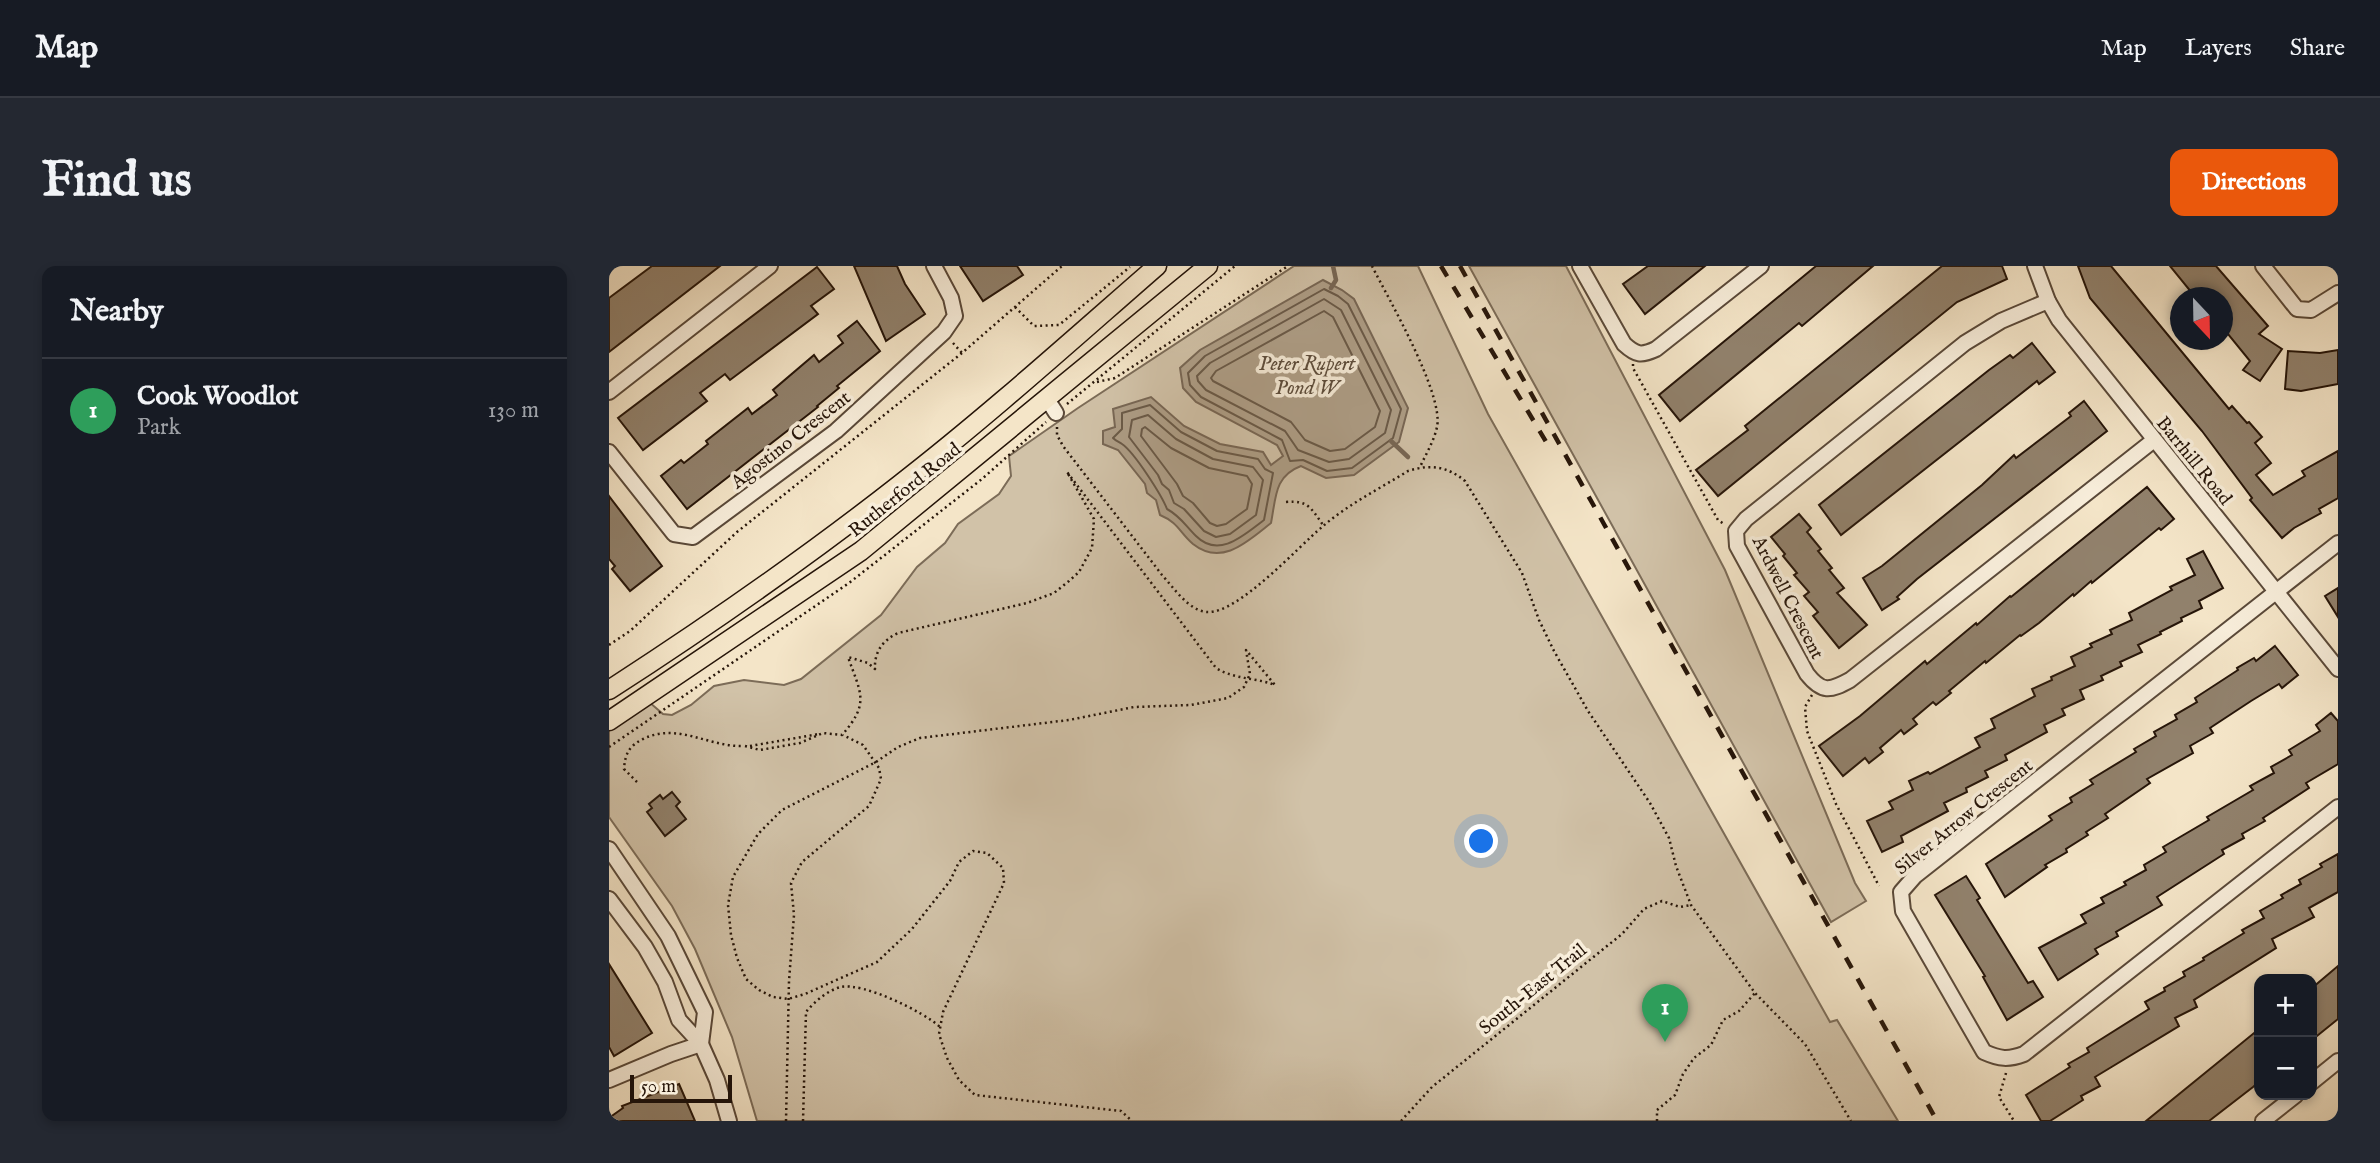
<!DOCTYPE html>
<meta charset="utf-8">
<style>
:root{--surface:#171b24;--page:#242831;--text:#f1f3f6;--muted:#9ea1a6;--line:#363941;--accent:#ea580c}
body{margin:0;font-family:"IM FELL English",serif;background:var(--page);color:var(--text)}
.controls{position:absolute;right:21px;bottom:21px;display:grid;overflow:hidden;border-radius:14px;box-shadow:0 4px 10px #0003}
.controls button{width:63px;height:63px;display:grid;place-items:center;padding:0;border:0;border-bottom:2px solid var(--line);background:var(--surface);color:var(--text);font:35px sans-serif}
.compass{position:absolute;left:1561px;top:21px;width:63px;height:63px;border-radius:50%;background:var(--surface);box-shadow:0 4px 10px #0003;rotate:158deg}
.scale{position:absolute;left:21px;bottom:18px;width:102px;box-sizing:border-box;padding-left:7px;border:4px solid #261509;border-top:0;font-size:19px;line-height:24px;white-space:nowrap;color:#261509;-webkit-text-stroke:5px #f8eedb;paint-order:stroke}
.you{position:absolute;left:873px;top:576px;width:24px;height:24px;margin:-18px;border:5px solid #fff;border-radius:50%;background:#1a73e8;box-shadow:0 0 0 10px #1a73e833}
.badge{display:grid;place-items:center;width:46px;height:46px;border-radius:50%;background:var(--accent);color:#fff;font-size:23px;font-weight:700}
.pin{position:absolute;translate:-50% -58px;filter:drop-shadow(0 2px 4px #0008)}
.pin::after{content:'';position:absolute;top:37px;width:24px;height:21px;background:inherit;clip-path:polygon(0 0,100% 0,50% 100%)}
.list{margin:0;padding:0;list-style:none}
h2{display:flex;justify-content:space-between;align-items:center;height:91px;margin:0;padding:0 28px;font-size:30px}
h2 small{font-size:23px;font-weight:400;color:var(--muted)}
.list li{display:grid;grid-template-columns:46px 1fr auto;gap:21px;align-items:center;box-sizing:border-box;height:105px;padding:0 28px;border-top:2px solid var(--line)}
.list b{display:block;font-size:26px;white-space:nowrap}
.list p{margin:0;font-size:23px;white-space:nowrap;color:var(--muted)}
.list em{font-size:23px;font-style:normal;color:var(--muted)}
.map{position:relative;flex:none;width:1729px;height:855px;overflow:hidden;border-radius:14px}
header{display:flex;align-items:center;gap:42px;box-sizing:border-box;height:98px;padding:0 35px;background:var(--surface);border-bottom:2px solid var(--line)}
header strong{font-size:33px}
nav{display:flex;gap:38px;margin-inline-start:auto;font-size:24px}
.intro{display:flex;align-items:center;justify-content:space-between;box-sizing:border-box;height:168px;padding:0 42px}
h1{margin:0;font-size:49px}
.button{padding:18px 32px;border-radius:14px;background:var(--accent);color:#fff;font-size:24px;font-weight:700}
main{display:flex;gap:42px;padding:0 42px}
aside{flex:1;background:var(--surface);border-radius:14px;box-shadow:0 4px 10px #0003}
.map>svg:first-child{display:block}
.green{fill:#d1c2a8;stroke:#7c6c58;stroke-width:2}
.water{fill:#ae9e87;stroke:#786755;stroke-width:2}
.lines{fill:none;stroke-linecap:round;stroke-linejoin:round}
.shore{stroke:#6a5a48;stroke-width:2}
.stream{stroke:#786755;stroke-width:4.5}
.building{fill:#91816c;stroke:#261509;stroke-width:2}
.minor-casing{stroke:#5a4939;stroke-width:18}
.major-casing{stroke:#261509;stroke-width:21}
.path{stroke:#261509;stroke-width:2.5;stroke-dasharray:2 3.5;stroke-linecap:butt}
.minor{stroke:#f8eedb;stroke-width:14}
.major{stroke:#f4e5c8;stroke-width:18}
.rail{stroke:#261509;stroke-width:4.5;stroke-dasharray:12 12;stroke-linecap:butt}
.labels{text-anchor:middle;stroke-width:7;stroke-linejoin:round;paint-order:stroke}
.street-label{font-size:19px;fill:#261509;stroke:#f8eedb}
.water-label{font-size:21px;font-style:italic;fill:#5c4c3b;stroke:#f8eedb}
</style>
<header>
<strong>Map</strong>
<nav><a>Map</a><a>Layers</a><a>Share</a></nav>
</header>
<div class="intro"><h1>Find us</h1><a class="button">Directions</a></div>
<main>
<aside>
<h2>Nearby<small></small></h2>
<ul class="list">
<li><span class="badge" style="background:#2e9e5b">1</span><div><b>Cook Woodlot</b><p>Park</p></div><em>130 m</em></li>
</ul>
</aside>
<div class="map">
<svg width="1729" height="855" viewBox="0 0 1729 855">
<rect width="100%" height="100%" fill="#f4e5c8"/>
<filter id="stains"><feTurbulence type="fractalNoise" baseFrequency=".00286" numOctaves="4"/><feColorMatrix values="0 0 0 0 .2 0 0 0 0 .09 0 0 0 0 .02 0 0 0 .5 -.17"/></filter>
<radialGradient id="worn" r=".72"><stop offset=".6" stop-color="#630" stop-opacity="0"/><stop offset="1" stop-color="#630" stop-opacity=".3"/></radialGradient>
<g class="green">
<path d="M 685,0 L 809,0 L 879,148 L 1221,756 L 1228,754 L 1289,855 L 148,855 L 123,771 L 86,683 L 63,640 L 0,551 L 0,446 L 39,418 L 36,426 L 40,436 L 54,448 L 63,449 L 82,439 L 105,420 L 135,414 L 175,419 L 192,413 L 272,349 L 308,301 L 336,277 L 349,258 L 390,228 L 402,210 L 400,190 L 469,142 Z"/>
<path d="M 860,0 L 957,0 L 1116,304 L 1246,617 L 1257,635 L 1222,656 Z"/>
</g>
<path class="water" d="M 714,14 L 733,24 L 745,33 L 799,142 L 790,176 L 745,209 L 717,212 L 692,200 C 665,210 667,232 662,257 C 639,275 613,301 584,278 C 570,266 570,257 551,249 L 547,234 L 538,227 L 536,218 L 509,184 L 494,178 L 494,165 L 506,161 L 504,143 L 542,131 L 575,160 L 611,178 L 654,186 L 662,199 L 674,190 L 668,179 L 587,136 L 574,122 L 571,102 L 591,84 Z"/>
<g class="lines">
<g class="shore">
<path d="M 715,23 L 729,30 L 739,38 L 792,143 L 784,172 L 743,202 L 718,205 L 694,194 L 681,195 L 673,174 L 592,131 L 581,119 L 579,107 L 596,90 Z"/>
<path d="M 715,33 L 732,44 L 782,144 L 776,167 L 740,193 L 720,196 L 689,184 L 676,165 L 597,124 L 589,115 L 588,110 L 601,97 Z"/>
<path d="M 715,45 L 724,51 L 771,145 L 766,161 L 736,183 L 721,185 L 696,174 L 682,156 L 604,115 L 602,112 L 607,105 Z"/>
<path d="M 541,139 L 572,166 L 608,185 L 649,193 L 656,203 L 664,207 L 655,254 C 635,269 610,293 587,270 C 576,259 571,250 558,243 C 553,230 526,187 513,178 C 510,176 507,175 504,172 L 513,163 L 513,147 Z"/>
<path d="M 539,149 L 567,173 L 604,193 L 644,201 L 654,214 L 647,249 L 621,268 L 607,271 L 595,265 L 575,243 L 565,237 L 560,224 L 553,218 L 549,209 L 520,171 L 523,154 Z"/>
<path d="M 536,161 L 562,182 L 600,202 L 638,210 L 643,218 L 638,243 L 617,258 L 608,260 L 601,257 L 584,237 L 574,230 L 568,218 L 532,170 L 533,163 Z"/>
</g>
<g class="stream">
<path d="M 722,22 L 727,14 L 724,0"/>
<path d="M 782,175 L 799,191"/>
</g>
</g>
<g class="building">
<path d="M 43,0 L 111,0 L 0,86 L 0,32 Z"/>
<path d="M 245,0 L 288,0 L 296,18 L 316,48 L 277,75 Z"/>
<path d="M 351,0 L 408,0 L 414,9 L 374,35 Z"/>
<path d="M 1039,0 L 1096,0 L 1036,48 L 1014,18 Z"/>
<path d="M 1207,0 L 1264,0 L 1193,60 L 1190,57 L 1071,155 L 1050,129 Z"/>
<path d="M 1333,0 L 1393,0 L 1398,13 L 1348,36 L 1109,230 L 1087,204 L 1139,164 L 1136,160 Z"/>
<path d="M 1469,0 L 1502,0 L 1620,143 L 1623,140 L 1638,157 L 1640,156 L 1653,171 L 1646,177 L 1662,197 L 1647,209 L 1664,229 L 1696,210 L 1693,205 L 1729,185 L 1729,232 L 1710,243 L 1712,247 L 1685,262 L 1673,272 L 1641,234 L 1643,232 L 1593,165 L 1481,32 Z"/>
<path d="M 1561,0 L 1607,0 L 1659,60 L 1650,68 L 1673,83 L 1651,115 L 1634,104 L 1641,95 L 1614,62 L 1614,32 L 1587,32 Z"/>
<path d="M 208,1 L 225,23 L 202,40 L 209,48 L 121,114 L 116,108 L 91,127 L 98,135 L 34,184 L 9,152 Z"/>
<path d="M 248,55 L 271,85 L 228,120 L 230,122 L 208,140 L 209,141 L 78,243 L 52,210 L 72,194 L 75,197 L 99,178 L 97,175 L 139,142 L 143,148 L 168,129 L 164,124 L 205,89 L 210,96 L 234,77 L 229,70 Z"/>
<path d="M 1423,77 L 1446,106 L 1430,118 L 1428,115 L 1409,130 L 1232,269 L 1210,239 L 1380,104 L 1401,89 L 1404,92 Z"/>
<path d="M 1729,84 L 1729,118 L 1692,125 L 1676,123 L 1679,85 L 1711,87 Z"/>
<path d="M 1475,135 L 1498,165 L 1308,313 L 1288,331 L 1290,333 L 1273,344 L 1254,312 L 1273,300 L 1373,219 L 1405,189 L 1407,192 L 1462,150 L 1460,147 Z"/>
<path d="M 1538,221 L 1565,253 L 1552,264 L 1550,262 L 1483,317 L 1482,315 L 1465,330 L 1464,328 L 1430,357 L 1412,370 L 1411,369 L 1377,397 L 1376,395 L 1340,425 L 1342,427 L 1327,439 L 1324,436 L 1304,453 L 1308,458 L 1295,468 L 1292,464 L 1271,482 L 1274,486 L 1260,497 L 1256,492 L 1234,510 L 1210,480 L 1251,450 L 1316,395 L 1318,398 L 1367,357 L 1368,359 L 1401,330 L 1402,331 Z"/>
<path d="M 0,230 L 53,300 L 21,325 L 3,303 L 6,300 L 0,293 Z"/>
<path d="M 1190,248 L 1202,262 L 1198,266 L 1212,283 L 1209,285 L 1223,302 L 1220,304 L 1235,322 L 1228,327 L 1258,359 L 1230,382 L 1204,350 L 1209,346 L 1195,330 L 1200,326 L 1185,309 L 1188,307 L 1174,290 L 1176,288 L 1162,271 Z"/>
<path d="M 1594,285 L 1614,322 L 1590,335 L 1593,342 L 1572,352 L 1573,355 L 1551,366 L 1552,368 L 1529,379 L 1533,386 L 1511,396 L 1513,400 L 1492,410 L 1494,414 L 1471,424 L 1475,433 L 1453,443 L 1456,449 L 1435,459 L 1438,466 L 1396,489 L 1398,494 L 1376,505 L 1379,511 L 1357,522 L 1358,526 L 1335,537 L 1339,545 L 1292,570 L 1294,576 L 1273,586 L 1258,555 L 1284,543 L 1280,536 L 1304,524 L 1300,515 L 1319,506 L 1321,508 L 1371,481 L 1366,472 L 1386,462 L 1382,453 L 1426,430 L 1423,423 L 1443,414 L 1442,411 L 1466,400 L 1462,391 L 1483,381 L 1481,378 L 1503,368 L 1501,364 L 1523,354 L 1520,347 L 1563,324 L 1561,321 L 1586,309 L 1578,293 Z"/>
<path d="M 1729,322 L 1729,351 L 1716,330 Z"/>
<path d="M 1666,380 L 1689,409 L 1673,422 L 1670,418 L 1642,435 L 1601,462 L 1604,467 L 1581,480 L 1584,487 L 1538,513 L 1541,517 L 1496,548 L 1499,552 L 1477,566 L 1479,569 L 1457,583 L 1458,586 L 1436,599 L 1438,601 L 1396,631 L 1377,598 L 1443,554 L 1440,550 L 1463,536 L 1461,532 L 1484,518 L 1481,514 L 1527,486 L 1525,483 L 1547,470 L 1545,466 L 1568,453 L 1566,449 L 1588,436 L 1586,432 L 1629,404 L 1628,402 L 1645,392 L 1647,395 Z"/>
<path d="M 1722,447 L 1729,455 L 1729,498 L 1697,517 L 1700,522 L 1654,552 L 1656,555 L 1633,568 L 1635,572 L 1613,584 L 1615,588 L 1548,631 L 1553,639 L 1507,666 L 1509,670 L 1486,683 L 1489,688 L 1449,714 L 1430,682 L 1477,657 L 1472,649 L 1495,637 L 1492,632 L 1517,619 L 1515,616 L 1537,604 L 1535,599 L 1557,586 L 1554,581 L 1600,554 L 1598,551 L 1644,524 L 1641,520 L 1665,507 L 1662,501 L 1683,489 L 1680,484 L 1711,465 L 1707,459 Z"/>
<path d="M 63,526 L 71,536 L 67,540 L 77,553 L 56,570 L 38,546 L 43,542 L 40,538 L 51,529 L 54,533 Z"/>
<path d="M 1729,588 L 1729,626 L 1700,642 L 1705,651 L 1663,673 L 1667,682 L 1585,734 L 1588,741 L 1566,752 L 1570,760 L 1486,811 L 1491,820 L 1472,830 L 1474,834 L 1441,855 L 1432,855 L 1417,829 L 1461,801 L 1459,798 L 1480,786 L 1478,782 L 1540,743 L 1536,736 L 1556,725 L 1555,722 L 1576,710 L 1574,706 L 1595,694 L 1594,692 L 1635,667 L 1633,664 L 1655,652 L 1651,645 L 1674,632 L 1672,629 L 1692,618 L 1690,614 L 1713,601 L 1711,598 Z"/>
<path d="M 1357,610 L 1371,632 L 1368,634 L 1419,717 L 1424,715 L 1434,731 L 1398,754 L 1374,711 L 1376,710 L 1326,629 Z"/>
<path d="M 0,698 L 43,767 L 5,790 L 0,781 Z"/>
<path d="M 1729,700 L 1729,753 L 1703,774 L 1703,722 Z"/>
<path d="M 1650,763 L 1650,816 L 1644,821 L 1600,855 L 1537,855 Z"/>
<path d="M 70,818 L 86,855 L 0,855 L 0,852 L 14,842 L 13,840 Z"/>
</g>
<g class="lines">
<g class="minor-casing">
<g id="minor">
<path d="M 971,0 L 1015,78 C 1027,89 1032,90 1047,83 L 1152,0"/>
<path d="M 1426,0 L 1439,35 L 1450,54 L 1729,403"/>
<path d="M 1654,0 L 1688,43 L 1702,44 L 1729,27"/>
<path d="M 1439,35 L 1392,55 L 1356,77 L 1137,253 L 1127,265 L 1128,280 L 1198,408 C 1213,427 1221,425 1241,414 L 1545,174"/>
<path d="M 0,126 L 161,0"/>
<path d="M 438,133 L 447,147"/>
<path d="M 0,186 L 65,268 L 84,271 L 227,165 L 335,66 L 346,50 L 342,32 L 325,0"/>
<path d="M 1729,277 L 1306,610 L 1292,626 L 1294,645 L 1375,786 C 1391,793 1399,794 1415,788 L 1729,541"/>
<path d="M 0,583 L 59,670 L 96,746 L 92,778"/>
<path d="M 0,633 L 36,681 L 56,716 L 70,754 L 92,778 L 108,814 L 120,855"/>
<path d="M 0,814 L 62,788 L 92,778"/>
<path d="M 1703,816 L 1729,795"/>
<path d="M 1654,855 L 1687,829"/>
</g>
</g>
<g class="major-casing">
<g id="major">
<path d="M 0,424 C 99,360 197,292 290,219 C 379,150 463,74 548,0"/>
<path d="M 0,455 L 252,285 L 599,0"/>
</g>
</g>
<g class="path">
<path d="M 763,0 C 779,32 835,128 828,161 C 825,175 817,188 811,201"/>
<path d="M 406,41 L 425,60 L 450,59 L 521,1"/>
<path d="M 344,77 L 353,87"/>
<path d="M 1024,98 L 1024,102 L 1109,254 L 1115,258"/>
<path d="M 488,116 L 506,112 L 679,0"/>
<path d="M 458,138 L 626,0"/>
<path d="M 448,161 L 448,169 L 454,180 L 553,309 C 564,321 580,345 598,346 C 629,348 689,281 713,261 C 738,239 770,223 799,205 C 821,198 838,200 856,215 L 913,307 L 930,354 L 945,385 L 979,445 L 1041,537 L 1060,572 L 1067,600 L 1082,639 L 1146,727 L 1196,778 L 1242,855"/>
<path d="M 677,236 C 699,234 702,242 714,259"/>
<path d="M 0,379 L 21,365 L 128,266 L 353,87 L 453,0"/>
<path d="M 1203,429 L 1196,441 L 1198,465 L 1227,538 L 1270,620"/>
<path d="M 136,480 L 151,484 L 191,477 L 214,467 L 233,469 C 261,437 252,428 239,391 L 259,397 L 266,403 C 265,386 274,374 289,367 L 418,337 L 445,327 L 460,315 L 470,306 L 483,282 L 485,253 L 458,206 L 607,402 C 627,414 645,411 666,419 L 637,384 L 641,408 L 635,421 L 619,432 L 582,439 L 525,441 L 460,454 L 311,472 L 289,481 L 267,496 L 173,544 L 149,568 L 124,611 L 119,639 L 122,669 L 128,692 L 137,713 L 150,724 L 164,731 L 179,733 L 196,728 L 268,696 L 303,663 L 341,615 L 350,596 L 364,585 L 378,587 L 394,602 L 395,617 L 334,746 L 330,768 L 338,792 L 350,814 L 366,829 L 512,845 L 523,855"/>
<path d="M 141,480 L 210,468"/>
<path d="M 0,481 L 240,317 L 373,213 L 437,156"/>
<path d="M 28,516 L 15,503 C 16,488 20,480 34,473 C 69,456 99,481 134,480"/>
<path d="M 1397,807 L 1390,831 L 1405,855"/>
<path d="M 177,855 L 180,715 L 185,649 L 182,617 L 193,596 L 260,540 L 272,513 L 270,502 L 254,479 L 234,469"/>
<path d="M 194,855 L 197,746 C 205,736 219,724 232,721 C 254,716 315,746 331,761"/>
<path d="M 792,855 L 823,821 L 1013,668 L 1035,643 L 1053,635 L 1071,641 L 1082,639"/>
<path d="M 1048,855 L 1048,844 L 1066,829 L 1074,808 L 1085,792 L 1102,779 L 1114,754 L 1130,745 L 1146,727"/>
</g>
<use href="#minor" class="minor"/>
<use href="#major" class="major"/>
<g class="rail">
<path d="M 832,0 L 942,184"/>
<path d="M 851,0 L 1328,855"/>
</g>
</g>
<g class="labels">
<g class="street-label">
<text transform="translate(181 173) rotate(-38)" y="7">Agostino Crescent</text>
<text transform="translate(1586 194) rotate(51)" y="7">Barrhill Road</text>
<text transform="translate(295 223) rotate(-39)" y="7">Rutherford Road</text>
<text transform="translate(1180 331) rotate(63)" y="7">Ardwell Crescent</text>
<text transform="translate(1354 550) rotate(-39)" y="7">Silver Arrow Crescent</text>
<text transform="translate(923 722) rotate(-39)" y="7">South-East Trail</text>
</g>
<g class="water-label">
<text x="698" y="104">Peter Rupert<tspan x="698" dy="24">Pond W</tspan></text>
</g>
</g>
<rect width="100%" height="100%" filter="url(#stains)"/>
<rect width="100%" height="100%" fill="url(#worn)"/>
</svg>
<div class="controls">
<button>+</button>
<button>−</button>
</div>
<svg class="compass" viewBox="-18 -18 36 36"><path d="M0-13l5 13h-10z" fill="#e53935"/><path d="M0 13l5-13h-10z" fill="#9ea1a6"/></svg>
<div class="scale">50 m</div>
<div class="you"></div>
<div class="pin badge" style="left:1056px;top:776px;background:#2e9e5b">1</div>
</div>
</main>
